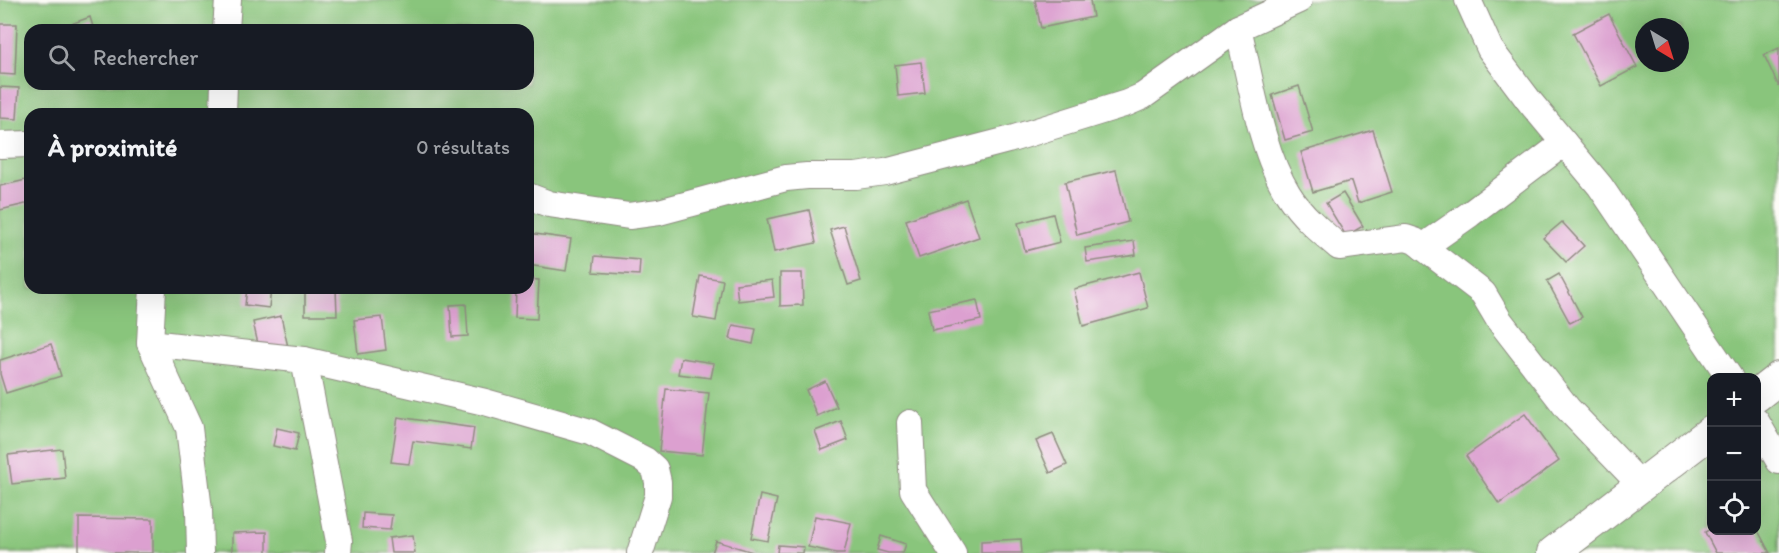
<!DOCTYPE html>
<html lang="fr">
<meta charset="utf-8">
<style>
:root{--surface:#171b24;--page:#242831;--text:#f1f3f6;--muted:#9ea1a6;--line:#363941}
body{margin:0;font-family:Itim,sans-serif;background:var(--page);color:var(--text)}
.controls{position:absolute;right:18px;bottom:18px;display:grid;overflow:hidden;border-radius:12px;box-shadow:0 6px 24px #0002}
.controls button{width:54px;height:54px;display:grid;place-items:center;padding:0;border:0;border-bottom:2px solid var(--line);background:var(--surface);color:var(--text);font:30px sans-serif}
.compass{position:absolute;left:1635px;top:18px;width:54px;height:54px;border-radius:50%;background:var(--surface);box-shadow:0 6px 24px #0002;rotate:142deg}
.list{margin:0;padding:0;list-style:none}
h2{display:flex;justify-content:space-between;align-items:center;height:78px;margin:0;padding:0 24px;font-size:26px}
h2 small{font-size:20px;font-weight:400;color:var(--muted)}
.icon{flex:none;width:33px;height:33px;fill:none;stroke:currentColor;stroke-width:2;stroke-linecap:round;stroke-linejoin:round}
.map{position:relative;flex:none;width:1779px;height:553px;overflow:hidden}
.search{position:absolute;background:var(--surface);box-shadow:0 6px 24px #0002;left:24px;top:24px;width:510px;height:66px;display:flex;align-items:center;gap:15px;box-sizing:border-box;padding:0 21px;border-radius:18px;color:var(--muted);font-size:22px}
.panel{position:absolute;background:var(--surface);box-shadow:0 6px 24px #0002;left:24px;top:108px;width:510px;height:186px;border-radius:18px}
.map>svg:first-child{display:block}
.green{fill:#89c57b;stroke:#5a7853;stroke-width:1.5;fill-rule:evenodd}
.building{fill:#dca0d0}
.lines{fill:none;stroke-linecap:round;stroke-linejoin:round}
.minor-casing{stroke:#8f8c81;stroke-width:28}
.tertiary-casing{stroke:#8f8c81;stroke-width:34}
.minor{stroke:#fff;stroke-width:26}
.tertiary{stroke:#fff;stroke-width:32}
</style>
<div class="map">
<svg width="1779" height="553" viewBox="0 0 1779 553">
<rect width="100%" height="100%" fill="#fdfcf7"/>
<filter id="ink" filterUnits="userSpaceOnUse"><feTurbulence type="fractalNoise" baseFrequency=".0167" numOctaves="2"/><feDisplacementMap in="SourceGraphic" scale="12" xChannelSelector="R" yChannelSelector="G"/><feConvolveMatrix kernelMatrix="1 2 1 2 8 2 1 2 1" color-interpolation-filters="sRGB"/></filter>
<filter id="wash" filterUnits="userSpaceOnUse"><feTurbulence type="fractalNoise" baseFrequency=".008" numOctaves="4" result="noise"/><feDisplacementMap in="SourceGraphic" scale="24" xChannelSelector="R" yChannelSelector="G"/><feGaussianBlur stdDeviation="1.35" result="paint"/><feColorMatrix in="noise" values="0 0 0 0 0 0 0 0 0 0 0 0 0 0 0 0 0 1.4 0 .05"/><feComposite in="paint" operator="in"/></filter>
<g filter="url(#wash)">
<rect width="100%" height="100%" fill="#f3edd7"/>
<path class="green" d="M 0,0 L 1779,0 L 1779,553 L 0,553 ZM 1644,27 L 1680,27 L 1680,63 L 1644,63 ZM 30,30 L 528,30 L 528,84 L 30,84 ZM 30,114 L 528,114 L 528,288 L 30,288 ZM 1712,378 L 1756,378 L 1756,530 L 1712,530 Z"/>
<g id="blocks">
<g class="building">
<path d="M 1035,0 L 1090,0 L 1093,17 L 1041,28 Z"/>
<path d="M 1609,14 L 1637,67 L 1601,86 L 1573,33 Z"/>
<path d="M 90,17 L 94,30 L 55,30 Z"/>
<path d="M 0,24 L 17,24 L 15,75 L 0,74 Z"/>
<path d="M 1779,48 L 1779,87 L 1764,55 Z"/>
<path d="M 921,62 L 925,93 L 898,96 L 895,65 Z"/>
<path d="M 1299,86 L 1313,132 L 1285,140 L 1272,95 Z"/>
<path d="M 0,87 L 19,88 L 17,119 L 0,118 Z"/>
<path d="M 1373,130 L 1392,192 L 1358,203 L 1351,181 L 1313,192 L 1301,152 Z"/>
<path d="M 1116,170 L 1128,222 L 1077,235 L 1065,182 Z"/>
<path d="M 30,179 L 30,203 L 0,210 L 0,186 Z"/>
<path d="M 1343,193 L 1363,226 L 1346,236 L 1326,203 Z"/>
<path d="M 966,199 L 979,237 L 919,258 L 906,220 Z"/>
<path d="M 809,210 L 816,243 L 774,252 L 767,219 Z"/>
<path d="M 1053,214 L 1060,242 L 1025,251 L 1018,223 Z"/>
<path d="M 1562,222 L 1584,246 L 1566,262 L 1543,238 Z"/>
<path d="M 844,226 L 861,281 L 848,285 L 830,230 Z"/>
<path d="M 528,233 L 571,239 L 566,271 L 528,265 Z"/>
<path d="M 1134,241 L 1136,255 L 1087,262 L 1085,248 Z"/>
<path d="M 595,256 L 640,260 L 639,275 L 593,272 Z"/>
<path d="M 1139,272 L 1148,308 L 1083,326 L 1074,289 Z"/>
<path d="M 780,273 L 802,273 L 803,305 L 780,306 Z"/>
<path d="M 1559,274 L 1582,317 L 1570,323 L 1547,281 Z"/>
<path d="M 700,276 L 723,280 L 716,321 L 693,317 Z"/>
<path d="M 528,279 L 539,280 L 537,319 L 515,318 L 516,288 L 528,288 Z"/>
<path d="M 772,280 L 774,297 L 738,301 L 736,284 Z"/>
<path d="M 247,288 L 271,288 L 269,308 L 245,305 Z"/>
<path d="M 305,288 L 336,288 L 337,315 L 305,315 Z"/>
<path d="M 977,300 L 981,320 L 932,330 L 928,310 Z"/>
<path d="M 466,304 L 468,336 L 452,337 L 450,305 Z"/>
<path d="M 281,316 L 288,347 L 260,353 L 253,322 Z"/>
<path d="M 382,317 L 386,350 L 358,354 L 354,320 Z"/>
<path d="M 733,325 L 756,329 L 753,344 L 730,339 Z"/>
<path d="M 51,344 L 61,376 L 6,393 L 0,374 L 0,360 Z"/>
<path d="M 681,358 L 714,363 L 711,378 L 678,374 Z"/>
<path d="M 825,381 L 837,407 L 817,416 L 806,390 Z"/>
<path d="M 666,389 L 709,393 L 702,455 L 659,451 Z"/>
<path d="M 1525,414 L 1559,461 L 1499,504 L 1466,456 Z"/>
<path d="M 398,417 L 474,428 L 471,449 L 413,441 L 409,464 L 391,462 Z"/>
<path d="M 841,421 L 848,440 L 822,450 L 815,431 Z"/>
<path d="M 277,428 L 299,433 L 295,451 L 273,446 Z"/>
<path d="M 1053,434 L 1067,465 L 1050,473 L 1036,441 Z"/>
<path d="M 62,449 L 65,478 L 12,484 L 8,455 Z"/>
<path d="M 760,495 L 777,499 L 768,541 L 751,538 Z"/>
<path d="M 363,513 L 392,515 L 390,530 L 362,528 Z"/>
<path d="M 815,516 L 851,523 L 844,553 L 836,553 L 808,547 Z"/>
<path d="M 79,518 L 153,519 L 153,553 L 79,553 Z"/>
<path d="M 1756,527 L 1770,553 L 1716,553 L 1705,532 L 1712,528 L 1712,530 L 1756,530 Z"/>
<path d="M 267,532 L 267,553 L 232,553 L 232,533 Z"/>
<path d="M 413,535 L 415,553 L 391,553 L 389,538 Z"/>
<path d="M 881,536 L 906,544 L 903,553 L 888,553 L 877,550 Z"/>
<path d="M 1021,539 L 1022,553 L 981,553 L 981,541 Z"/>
<path d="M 716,541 L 753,552 L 753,553 L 712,553 Z"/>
<path d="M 778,545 L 804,547 L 803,553 L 777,553 Z"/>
</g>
</g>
</g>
<g filter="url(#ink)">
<use href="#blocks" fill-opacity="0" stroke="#8f8c81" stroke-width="1.5"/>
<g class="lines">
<g class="minor-casing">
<g id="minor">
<path d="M 1468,0 L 1490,49 L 1530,102 L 1600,186 L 1730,378"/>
<path d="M 1238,28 C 1251,80 1260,149 1288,194 C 1301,215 1320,231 1339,247 L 1406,238 L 1415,241 L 1483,293 L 1499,320 L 1568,409 L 1642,486"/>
<path d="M 226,30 L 228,0"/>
<path d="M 223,114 L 224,84"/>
<path d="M 0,145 L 30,144"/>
<path d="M 528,196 L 549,204 L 629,216 L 659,212 L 786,178 L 807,176 L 856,176 L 885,172 L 1008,140 L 1127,103 L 1143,96 L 1238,28 L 1299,0"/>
<path d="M 1423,247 L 1470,214 L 1564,143"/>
<path d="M 153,288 L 150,343 L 189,428 L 199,510 L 200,553"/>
<path d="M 150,343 L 304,360 L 485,402 L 590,432 L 645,460 L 655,469 L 658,482 L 658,496 L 640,553"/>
<path d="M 304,360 L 339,541 L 338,553"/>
<path d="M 1756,421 L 1779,461"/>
<path d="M 910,423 L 913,490 L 953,553"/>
</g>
</g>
<g class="tertiary-casing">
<g id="tertiary">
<path d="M 1756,396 L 1779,378"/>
<path d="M 1553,553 L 1712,431"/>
</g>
</g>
<use href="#minor" class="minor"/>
<use href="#tertiary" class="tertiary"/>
</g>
</g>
</svg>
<div class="controls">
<button>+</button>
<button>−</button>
<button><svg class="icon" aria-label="locate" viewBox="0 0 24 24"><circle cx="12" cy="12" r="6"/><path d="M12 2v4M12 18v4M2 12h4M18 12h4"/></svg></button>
</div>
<svg class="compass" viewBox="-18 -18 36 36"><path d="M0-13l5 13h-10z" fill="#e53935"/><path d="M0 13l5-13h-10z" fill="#9ea1a6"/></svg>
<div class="search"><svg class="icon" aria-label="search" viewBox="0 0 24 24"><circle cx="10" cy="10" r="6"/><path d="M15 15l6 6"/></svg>Rechercher</div>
<section class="panel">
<h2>À proximité<small>0 résultats</small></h2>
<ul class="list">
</ul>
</section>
</div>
